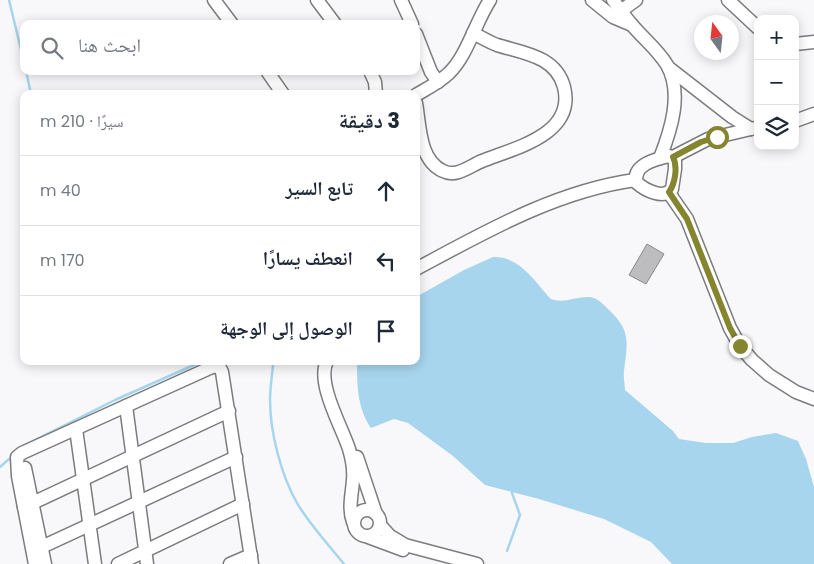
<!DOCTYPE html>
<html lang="ar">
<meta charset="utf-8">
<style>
:root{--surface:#fff;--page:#f2f2f3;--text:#1f2937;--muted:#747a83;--line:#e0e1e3}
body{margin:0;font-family:Poppins,"Noto Naskh Arabic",sans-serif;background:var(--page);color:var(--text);direction:rtl}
.controls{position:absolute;right:15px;top:15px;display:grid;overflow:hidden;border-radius:10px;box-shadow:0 2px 12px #0003}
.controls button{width:45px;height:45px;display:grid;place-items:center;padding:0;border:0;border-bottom:1px solid var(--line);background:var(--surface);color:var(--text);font:25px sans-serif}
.compass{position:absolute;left:694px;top:15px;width:45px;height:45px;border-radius:50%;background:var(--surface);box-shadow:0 2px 12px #0003;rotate:345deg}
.stop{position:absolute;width:15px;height:15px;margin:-11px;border:4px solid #85852f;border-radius:50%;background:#fff}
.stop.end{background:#85852f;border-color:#fff;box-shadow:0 1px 5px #0008}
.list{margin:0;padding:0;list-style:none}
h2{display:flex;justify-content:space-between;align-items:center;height:65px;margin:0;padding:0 20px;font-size:21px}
h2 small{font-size:16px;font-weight:400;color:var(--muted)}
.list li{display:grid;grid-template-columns:32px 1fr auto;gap:15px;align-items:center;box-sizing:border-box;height:70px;padding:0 20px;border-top:1px solid var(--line)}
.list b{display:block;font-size:19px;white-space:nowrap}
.list em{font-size:16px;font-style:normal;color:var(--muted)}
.icon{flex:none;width:28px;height:28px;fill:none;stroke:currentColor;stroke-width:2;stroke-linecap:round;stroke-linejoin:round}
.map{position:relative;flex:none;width:814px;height:564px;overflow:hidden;direction:ltr}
.search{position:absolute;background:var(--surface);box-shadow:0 2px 12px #0003;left:20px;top:20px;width:400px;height:55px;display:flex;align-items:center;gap:12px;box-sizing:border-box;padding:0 18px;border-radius:10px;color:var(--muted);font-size:19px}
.panel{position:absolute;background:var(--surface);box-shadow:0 2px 12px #0003;left:20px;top:90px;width:400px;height:275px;border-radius:10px;direction:rtl}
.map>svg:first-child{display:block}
.water{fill:#a7d5ed}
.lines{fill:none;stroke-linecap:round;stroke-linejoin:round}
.stream{stroke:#a7d5ed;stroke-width:2.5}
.building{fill:#bdbdbf;stroke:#89898c}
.minor-casing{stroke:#7c7c7f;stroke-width:15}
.minor{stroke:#fff;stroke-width:12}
.route{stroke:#85852f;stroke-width:6}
</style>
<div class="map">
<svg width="814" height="564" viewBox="0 0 814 564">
<rect width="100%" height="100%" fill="#f8f8fb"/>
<path class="water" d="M 493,257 C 520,256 535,282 551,299 C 563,304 577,296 590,297 C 598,298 604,305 609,310 C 632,331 627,344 624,371 C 623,377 625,384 625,390 L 673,431 L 679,439 L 706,443 L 733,443 L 752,437 L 776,433 L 798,441 L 806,459 L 814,487 L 814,564 L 672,564 L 651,542 L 604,519 L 539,499 L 485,485 L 453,456 L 408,423 L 394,419 L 371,428 C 357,408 357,384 357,361 L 416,361 L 416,297 L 464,270 Z"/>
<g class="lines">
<g class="stream">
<path d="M 9,0 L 24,62"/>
<path d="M 26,71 L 31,94"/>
<path d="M 273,365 C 272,377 270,388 270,400 C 270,432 281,475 297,503 C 310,525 328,544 344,564"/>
<path d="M 25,445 L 115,400 L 203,361"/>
<path d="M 0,467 L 9,459"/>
<path d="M 507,551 L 520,515 L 512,493"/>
</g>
</g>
<path class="building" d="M 647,244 L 664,254 L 646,284 L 629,275 Z"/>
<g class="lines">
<g class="minor-casing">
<g id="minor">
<path d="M 214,0 L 232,24"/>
<path d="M 317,0 L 335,24"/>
<path d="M 401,0 L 412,24"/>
<path d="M 592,0 L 613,17 L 632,25"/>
<path d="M 613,0 C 619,8 625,17 632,25 C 643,38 658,50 667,65 C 683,93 671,130 660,158"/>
<path d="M 728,0 L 758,28"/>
<path d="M 615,15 L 636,0"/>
<path d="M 416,34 L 431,72 L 438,82"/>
<path d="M 795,44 L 814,42"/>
<path d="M 669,68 L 732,117 L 751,129"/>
<path d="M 267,71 L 283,94"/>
<path d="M 370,71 L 375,82 L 376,94"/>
<path d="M 416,95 C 428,88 440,82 449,73 C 467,56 476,21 490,0"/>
<path d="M 416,103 C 420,126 419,160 443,171 C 456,178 470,166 482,161 C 514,148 576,135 564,87 C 556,56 523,53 497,45 C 489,42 481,37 473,33"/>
<path d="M 795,121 L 814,114"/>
<path d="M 669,156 L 675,160 L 675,169 L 672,189 C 664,200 645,190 637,183 C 631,165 656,159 669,156 Z"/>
<path d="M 673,157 L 708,139 L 755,128"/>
<path d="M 669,193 L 687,219 L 730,328 L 740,346 L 752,360 L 769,375 L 796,392 L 814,399"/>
<path d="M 416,269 C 485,232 556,191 635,180"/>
<path d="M 327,361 C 316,383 342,427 349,449 C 352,459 354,470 353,480 C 352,495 348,508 353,522"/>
<path d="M 126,406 L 147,564"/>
<path d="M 76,429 L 95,564"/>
<path d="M 357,457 L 376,514"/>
<path d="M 25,468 L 45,564"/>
<path d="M 24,507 L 229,411"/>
<circle cx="367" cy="523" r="13"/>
<path d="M 380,525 L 390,536 L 405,545 L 477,564"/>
<path d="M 368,537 L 403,550"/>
<path d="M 33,551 L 236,457"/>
<path d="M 35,564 L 18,476 L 17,457 L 22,453 L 212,367 L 219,366 L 222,372 L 252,564"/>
<path d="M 118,564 L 243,504"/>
<path d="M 230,564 L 251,555"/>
</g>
</g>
<use href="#minor" class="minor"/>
</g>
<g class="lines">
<path class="route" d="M 717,137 L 701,142 L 673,157 C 678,167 675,184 669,192 L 687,219 L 730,328 L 740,346"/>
</g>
</svg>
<div class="controls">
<button>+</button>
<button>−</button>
<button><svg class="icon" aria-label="layers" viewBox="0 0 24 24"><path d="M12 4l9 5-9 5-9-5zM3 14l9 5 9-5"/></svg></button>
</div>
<svg class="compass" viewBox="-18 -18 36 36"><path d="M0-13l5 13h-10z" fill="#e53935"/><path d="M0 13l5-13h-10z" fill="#747a83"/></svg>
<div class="stop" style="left:717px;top:137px"></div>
<div class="stop end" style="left:740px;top:346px"></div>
<div class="search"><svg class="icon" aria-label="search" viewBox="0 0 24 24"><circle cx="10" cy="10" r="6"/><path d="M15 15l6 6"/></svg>ابحث هنا</div>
<section class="panel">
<h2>3 دقيقة<small>سيرًا · 210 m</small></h2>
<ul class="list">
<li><svg class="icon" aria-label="ahead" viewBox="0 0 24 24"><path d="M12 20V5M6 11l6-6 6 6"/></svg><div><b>تابع السير</b></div><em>40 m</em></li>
<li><svg class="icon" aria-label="left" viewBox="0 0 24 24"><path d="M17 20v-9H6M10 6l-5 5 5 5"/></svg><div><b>انعطف يسارًا</b></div><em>170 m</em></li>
<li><svg class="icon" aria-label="arrive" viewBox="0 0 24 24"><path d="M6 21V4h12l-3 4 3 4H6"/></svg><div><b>الوصول إلى الوجهة</b></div></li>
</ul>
</section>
</div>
